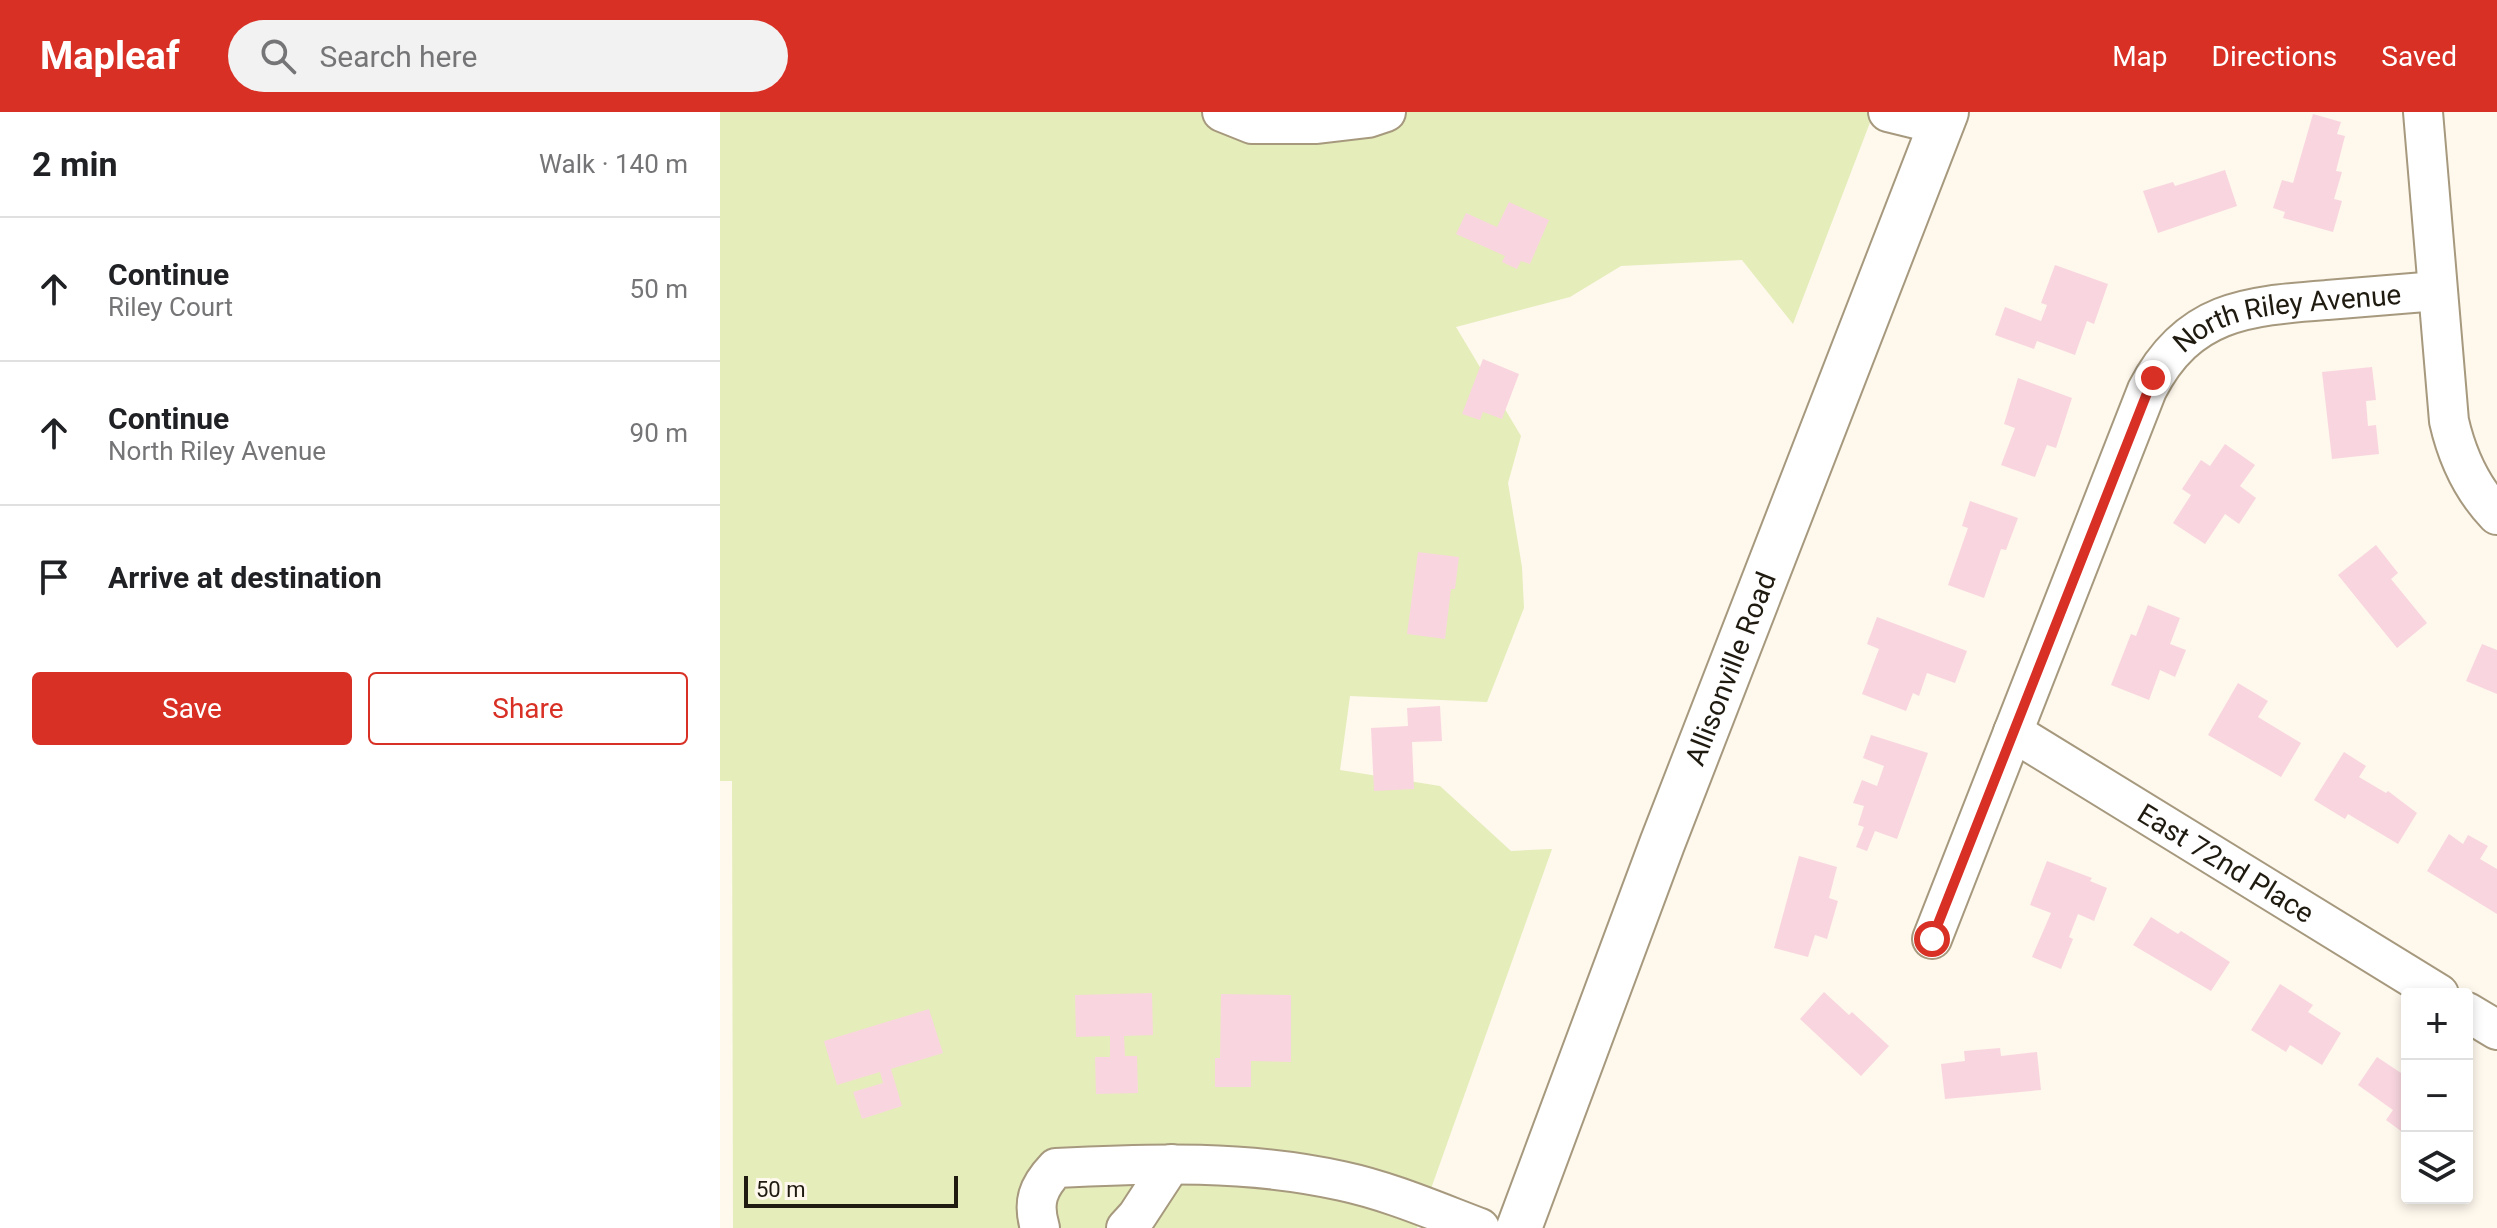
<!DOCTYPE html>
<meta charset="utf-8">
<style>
:root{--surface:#fff;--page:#f2f2f2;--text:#202124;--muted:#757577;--line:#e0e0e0;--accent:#d93025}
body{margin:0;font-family:Roboto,sans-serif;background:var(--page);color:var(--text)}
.controls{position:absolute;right:24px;bottom:24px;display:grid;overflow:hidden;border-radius:8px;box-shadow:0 4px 12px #0003}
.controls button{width:72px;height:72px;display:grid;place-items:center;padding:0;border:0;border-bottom:2px solid var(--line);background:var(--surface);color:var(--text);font:40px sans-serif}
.scale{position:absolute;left:24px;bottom:20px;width:214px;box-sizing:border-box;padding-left:8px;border:4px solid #201b11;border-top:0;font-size:22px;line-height:28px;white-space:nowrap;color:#201b11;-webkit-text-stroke:6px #fef8ed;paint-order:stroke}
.stop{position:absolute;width:24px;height:24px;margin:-18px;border:6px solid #d93025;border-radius:50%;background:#fff}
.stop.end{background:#d93025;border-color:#fff;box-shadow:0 2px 8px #0008}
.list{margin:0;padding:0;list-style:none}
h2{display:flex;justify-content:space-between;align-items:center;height:104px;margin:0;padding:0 32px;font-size:34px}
h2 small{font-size:26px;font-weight:400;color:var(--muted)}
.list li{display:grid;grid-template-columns:52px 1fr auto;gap:24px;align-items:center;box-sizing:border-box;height:144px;padding:0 32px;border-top:2px solid var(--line)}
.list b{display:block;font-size:30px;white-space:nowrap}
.list p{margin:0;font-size:26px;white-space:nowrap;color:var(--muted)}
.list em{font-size:26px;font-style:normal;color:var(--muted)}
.actions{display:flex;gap:16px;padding:24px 32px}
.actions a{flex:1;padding:18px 0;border:2px solid var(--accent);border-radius:8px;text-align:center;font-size:28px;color:var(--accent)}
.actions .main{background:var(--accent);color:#fff}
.icon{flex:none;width:44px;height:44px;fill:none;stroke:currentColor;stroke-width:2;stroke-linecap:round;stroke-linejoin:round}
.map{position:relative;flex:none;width:1777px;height:1116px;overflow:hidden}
header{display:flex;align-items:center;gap:48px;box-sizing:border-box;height:112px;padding:0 40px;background:var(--accent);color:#fff}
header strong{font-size:38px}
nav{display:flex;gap:44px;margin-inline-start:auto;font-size:28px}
.search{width:560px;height:72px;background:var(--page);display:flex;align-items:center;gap:20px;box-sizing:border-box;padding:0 28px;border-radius:44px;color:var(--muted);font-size:30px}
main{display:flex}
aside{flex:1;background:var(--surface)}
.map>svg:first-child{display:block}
.green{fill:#e5edba}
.building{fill:#f9d6df}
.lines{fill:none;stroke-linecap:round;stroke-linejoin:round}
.minor-casing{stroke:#a6997e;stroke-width:42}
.major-casing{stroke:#a6997e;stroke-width:48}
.minor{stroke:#fff;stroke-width:38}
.major{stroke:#fff;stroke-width:44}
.route{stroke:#d93025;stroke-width:10}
.labels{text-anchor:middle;stroke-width:7;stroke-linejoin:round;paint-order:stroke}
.street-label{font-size:28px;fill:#201b11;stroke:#fef8ed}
</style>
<header>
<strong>Mapleaf</strong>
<div class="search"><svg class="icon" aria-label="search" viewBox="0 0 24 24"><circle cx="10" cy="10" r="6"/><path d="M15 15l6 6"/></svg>Search here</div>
<nav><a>Map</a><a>Directions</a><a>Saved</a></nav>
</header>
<main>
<aside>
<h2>2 min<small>Walk · 140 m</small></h2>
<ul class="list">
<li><svg class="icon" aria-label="ahead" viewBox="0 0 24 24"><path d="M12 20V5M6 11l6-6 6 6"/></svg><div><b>Continue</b><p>Riley Court</p></div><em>50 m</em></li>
<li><svg class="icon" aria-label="ahead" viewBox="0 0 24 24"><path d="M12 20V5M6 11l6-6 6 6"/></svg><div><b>Continue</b><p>North Riley Avenue</p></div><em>90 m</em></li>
<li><svg class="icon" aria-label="arrive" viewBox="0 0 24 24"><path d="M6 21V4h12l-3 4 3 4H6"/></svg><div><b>Arrive at destination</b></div></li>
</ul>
<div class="actions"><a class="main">Save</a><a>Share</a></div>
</aside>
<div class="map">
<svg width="1777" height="1116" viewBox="0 0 1777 1116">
<rect width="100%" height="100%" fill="#fef8ed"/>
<path class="green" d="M 0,0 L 1154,0 L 1073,212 L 1022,148 L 901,154 L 850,185 L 736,215 L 801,324 L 788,371 L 802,455 L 804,496 L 767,590 L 630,584 L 620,658 L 720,674 L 791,739 L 832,737 L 697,1116 L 13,1116 L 12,669 L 0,669 Z"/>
<g class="building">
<path d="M 1593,2 L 1621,10 L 1617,22 L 1625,24 L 1616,59 L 1622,60 L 1614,87 L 1622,89 L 1613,120 L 1563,106 L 1565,100 L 1553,96 L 1562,68 L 1573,71 Z"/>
<path d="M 1505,58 L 1517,94 L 1438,121 L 1423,79 L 1453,70 L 1455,74 Z"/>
<path d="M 789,90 L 829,108 L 810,152 L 801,149 L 797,157 L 782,150 L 785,144 L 736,122 L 746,101 L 777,115 Z"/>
<path d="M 1335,153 L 1388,172 L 1374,212 L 1367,209 L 1355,243 L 1317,229 L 1314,237 L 1275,223 L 1285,195 L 1321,209 L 1327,193 L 1321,191 Z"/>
<path d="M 763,247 L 799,262 L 782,307 L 763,300 L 760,308 L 742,302 Z"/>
<path d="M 1652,255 L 1656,288 L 1646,289 L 1648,314 L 1656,313 L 1659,342 L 1612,347 L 1602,260 Z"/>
<path d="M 1298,266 L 1352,286 L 1336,336 L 1327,333 L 1315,365 L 1281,353 L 1295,316 L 1284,312 Z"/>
<path d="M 1505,332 L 1535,353 L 1520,374 L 1536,386 L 1519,412 L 1505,402 L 1485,432 L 1453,411 L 1471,383 L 1462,377 L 1481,348 L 1490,354 Z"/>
<path d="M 1250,389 L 1298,406 L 1286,438 L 1281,437 L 1264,486 L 1228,473 L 1248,416 L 1242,414 Z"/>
<path d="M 1656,433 L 1678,461 L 1671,467 L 1707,511 L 1677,536 L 1618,463 Z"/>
<path d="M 698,440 L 739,445 L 735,477 L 731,477 L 725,527 L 687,522 Z"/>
<path d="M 1428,493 L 1460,506 L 1450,532 L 1466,538 L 1455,565 L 1440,558 L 1429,588 L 1391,573 L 1411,522 L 1416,524 Z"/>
<path d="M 1157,505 L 1247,539 L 1235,571 L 1207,561 L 1199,584 L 1193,581 L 1186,599 L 1142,582 L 1159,537 L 1147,532 Z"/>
<path d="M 1762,532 L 1777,538 L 1777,582 L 1746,569 Z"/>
<path d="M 1518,571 L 1548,589 L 1538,605 L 1581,631 L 1561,665 L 1488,623 Z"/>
<path d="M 720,594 L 722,629 L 692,630 L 694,677 L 654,679 L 651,616 L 688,614 L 687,596 Z"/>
<path d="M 1151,623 L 1208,641 L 1177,727 L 1155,719 L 1147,739 L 1136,735 L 1144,715 L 1138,713 L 1144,694 L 1133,691 L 1142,668 L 1157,674 L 1164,654 L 1143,646 Z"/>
<path d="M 1624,640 L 1646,654 L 1639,665 L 1666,681 L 1668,679 L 1697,701 L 1678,732 L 1628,702 L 1625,707 L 1594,688 Z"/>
<path d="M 1729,722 L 1743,732 L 1748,723 L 1768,734 L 1760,747 L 1777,757 L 1777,802 L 1707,759 Z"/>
<path d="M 1079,744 L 1117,755 L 1109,786 L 1118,789 L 1107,827 L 1095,823 L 1088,845 L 1054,836 Z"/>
<path d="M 1327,749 L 1372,766 L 1370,769 L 1387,776 L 1374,809 L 1358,802 L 1349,825 L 1353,827 L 1341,857 L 1312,845 L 1331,801 L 1310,793 Z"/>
<path d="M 1431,805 L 1458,822 L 1461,819 L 1510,850 L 1491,879 L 1413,833 Z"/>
<path d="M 1560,872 L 1593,893 L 1588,900 L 1621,921 L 1602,953 L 1570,933 L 1566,940 L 1531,918 Z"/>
<path d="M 1104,880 L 1129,903 L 1132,900 L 1169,934 L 1141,964 L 1080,907 Z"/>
<path d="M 432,881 L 433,923 L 404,924 L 405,944 L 417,944 L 418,981 L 376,982 L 375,945 L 390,945 L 390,924 L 356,925 L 355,883 Z"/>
<path d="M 501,882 L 571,883 L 571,950 L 531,949 L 531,975 L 495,975 L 495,946 L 500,946 Z"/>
<path d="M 209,897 L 223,941 L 171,957 L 182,994 L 142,1007 L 133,980 L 163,971 L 160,960 L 117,973 L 104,929 Z"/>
<path d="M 1280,936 L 1281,944 L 1317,940 L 1321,978 L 1225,987 L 1221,952 L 1245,949 L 1244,939 Z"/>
<path d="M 1657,945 L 1687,965 L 1687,1018 L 1685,1022 L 1666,1008 L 1673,998 L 1638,973 Z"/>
</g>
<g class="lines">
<g class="minor-casing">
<g id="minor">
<path d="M 502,0 L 532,12 L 597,12 L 648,6 L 666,0"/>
<path d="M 1168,0 L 1221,13"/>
<path d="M 1703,0 L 1729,309 C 1737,344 1752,377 1777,403"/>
<path id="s1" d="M 1293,620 L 1719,882"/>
<path id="s2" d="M 1212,827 L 1427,278 C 1468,198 1527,194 1607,188 C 1644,185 1680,182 1717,179"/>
<path d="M 1747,900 L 1777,918"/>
<path d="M 320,1116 C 312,1090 318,1075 336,1056 C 431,1051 529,1048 622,1069 C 669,1079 715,1099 760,1116"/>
<path d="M 406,1116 L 417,1104 L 451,1052"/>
</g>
</g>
<g class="major-casing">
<g id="major">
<path id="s3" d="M 799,1116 L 942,732 L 1226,0"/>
</g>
</g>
<use href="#minor" class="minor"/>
<use href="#major" class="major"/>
</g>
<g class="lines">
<path class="route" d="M 1212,827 L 1433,266"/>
</g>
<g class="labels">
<g class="street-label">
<text dy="10" stroke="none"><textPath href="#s2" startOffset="760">North Riley Avenue</textPath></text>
<text dy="10" stroke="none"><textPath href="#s3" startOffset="598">Allisonville Road</textPath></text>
<text dy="10" stroke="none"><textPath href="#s1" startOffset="250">East 72nd Place</textPath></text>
</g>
</g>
</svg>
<div class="controls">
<button>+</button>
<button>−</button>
<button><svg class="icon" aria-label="layers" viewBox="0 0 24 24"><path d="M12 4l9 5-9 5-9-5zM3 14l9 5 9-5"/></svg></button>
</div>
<div class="scale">50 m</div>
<div class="stop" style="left:1212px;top:827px"></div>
<div class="stop end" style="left:1433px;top:266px"></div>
</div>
</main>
